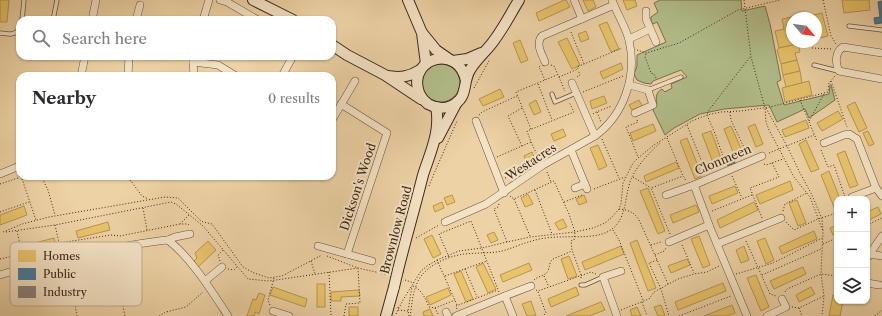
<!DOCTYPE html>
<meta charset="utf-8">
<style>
:root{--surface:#fff;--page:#f7f7f7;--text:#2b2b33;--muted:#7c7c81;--line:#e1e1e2}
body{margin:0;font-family:"Libre Caslon Text",serif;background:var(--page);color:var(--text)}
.controls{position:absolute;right:12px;bottom:12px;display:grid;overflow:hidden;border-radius:8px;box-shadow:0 1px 3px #0004}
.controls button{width:36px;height:36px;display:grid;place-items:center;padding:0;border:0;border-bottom:1px solid var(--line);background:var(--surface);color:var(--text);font:20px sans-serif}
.compass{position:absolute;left:786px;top:12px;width:36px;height:36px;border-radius:50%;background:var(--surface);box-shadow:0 1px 3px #0004;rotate:119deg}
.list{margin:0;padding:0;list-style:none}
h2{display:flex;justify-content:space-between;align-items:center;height:52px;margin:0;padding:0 16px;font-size:17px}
h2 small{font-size:13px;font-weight:400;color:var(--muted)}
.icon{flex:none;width:22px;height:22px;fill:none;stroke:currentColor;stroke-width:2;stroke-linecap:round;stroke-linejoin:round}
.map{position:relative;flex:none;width:882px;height:316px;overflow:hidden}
.search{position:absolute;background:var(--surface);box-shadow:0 1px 3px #0004;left:16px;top:16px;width:320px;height:44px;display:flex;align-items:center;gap:10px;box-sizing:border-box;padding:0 14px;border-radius:12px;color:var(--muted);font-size:15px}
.panel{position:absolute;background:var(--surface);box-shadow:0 1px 3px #0004;left:16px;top:72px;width:320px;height:108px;border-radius:12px}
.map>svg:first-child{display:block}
.green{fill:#b2bd8b;stroke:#787252}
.homes{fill:#e9c46a;stroke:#b59552}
.public{fill:#457b9d;stroke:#436276}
.industry{fill:#8a817c;stroke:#73665f}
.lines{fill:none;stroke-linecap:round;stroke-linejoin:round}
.lane-casing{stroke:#69523d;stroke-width:5}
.street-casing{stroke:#69523d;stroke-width:8}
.secondary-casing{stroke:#3d271a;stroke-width:12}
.path{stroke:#3d271a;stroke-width:1;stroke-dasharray:1 2;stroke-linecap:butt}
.lane{stroke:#f3e2c4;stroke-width:3.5}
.street{stroke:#f3e2c4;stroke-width:7}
.secondary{stroke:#f3e2c4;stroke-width:10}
.secondary-bridge-casing{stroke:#3d271a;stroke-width:12;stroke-linecap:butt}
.secondary-bridge{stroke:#f3e2c4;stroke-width:10}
.labels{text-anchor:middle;stroke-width:4;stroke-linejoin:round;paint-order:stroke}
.street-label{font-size:12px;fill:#3d271a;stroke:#f3e2c4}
.key{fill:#f3e2c4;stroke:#bcaa91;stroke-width:1}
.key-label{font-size:11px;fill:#3d271a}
</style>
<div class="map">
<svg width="882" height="316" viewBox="0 0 882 316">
<rect width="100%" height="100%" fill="#edd2a5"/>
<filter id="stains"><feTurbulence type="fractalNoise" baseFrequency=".005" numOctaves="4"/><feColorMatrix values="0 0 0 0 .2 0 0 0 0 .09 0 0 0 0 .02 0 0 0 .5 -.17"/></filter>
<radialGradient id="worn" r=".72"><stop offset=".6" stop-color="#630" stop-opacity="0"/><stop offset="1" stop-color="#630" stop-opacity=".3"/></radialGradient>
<g class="green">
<path d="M 660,0 L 741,0 L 742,11 L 765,6 L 770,24 L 781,80 L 777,82 L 784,105 L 829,94 L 830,85 L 831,85 L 835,100 L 809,118 L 805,109 L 777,122 L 769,105 L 724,109 L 700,114 L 674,128 L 665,135 L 653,110 L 657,106 C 656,98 655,93 662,89 L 665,92 L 672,88 L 671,84 L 687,77 L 681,70 L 653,81 L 651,84 L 644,83 L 637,80 L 634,74 L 637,66 L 637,55 L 666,42 L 657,22 L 653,24 L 651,21 L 651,17 L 658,12 L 654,3 Z"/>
<circle cx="441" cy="83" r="19"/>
</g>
<g class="homes">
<path d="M 0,0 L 9,0 L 7,22 L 0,22 Z"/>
<path d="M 564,0 L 566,0 L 570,7 L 539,21 L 536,13 Z"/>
<path d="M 583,0 L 593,0 L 596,7 L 588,11 Z"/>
<path d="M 623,0 L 635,0 L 637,6 L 627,10 Z"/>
<path d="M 842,0 L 869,0 L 870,10 L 844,13 Z"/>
<path d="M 822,13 L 828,36 L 816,39 L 816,18 L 801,18 Z"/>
<path d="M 792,17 L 792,42 L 805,42 L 779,48 L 775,31 L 784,29 L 782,19 Z"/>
<path d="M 607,22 L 619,49 L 611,52 L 599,25 Z"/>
<path d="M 586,31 L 589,39 L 581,42 L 578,34 Z"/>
<path d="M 567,38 L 580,65 L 572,69 L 558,42 Z"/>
<path d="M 520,40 L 528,60 L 521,63 L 513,43 Z"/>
<path d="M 798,44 L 800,52 L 795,53 L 797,60 L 781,64 L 777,50 L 779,48 Z"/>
<path d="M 797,60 L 800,71 L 783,75 L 781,64 Z"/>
<path d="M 621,63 L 623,69 L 603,79 L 600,72 Z"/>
<path d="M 800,71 L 802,83 L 786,87 L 783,75 Z"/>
<path d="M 809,81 L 812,95 L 785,102 L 782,88 Z"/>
<path d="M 500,89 L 504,97 L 483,106 L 479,99 Z"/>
<path d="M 604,96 L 607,103 L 592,109 L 590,101 Z"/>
<path d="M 536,100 L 541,112 L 534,115 L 529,104 Z"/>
<path d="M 639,100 L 642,106 L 632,110 L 629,105 Z"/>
<path d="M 855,102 L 867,128 L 859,132 L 847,106 Z"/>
<path d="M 838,111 L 843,119 L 822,131 L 817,123 Z"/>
<path d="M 806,120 L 809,128 L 785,137 L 782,130 Z"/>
<path d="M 653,124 L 656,131 L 633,141 L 630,133 Z"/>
<path d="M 755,124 L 763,144 L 756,147 L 748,127 Z"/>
<path d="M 731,126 L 743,153 L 735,157 L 724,129 Z"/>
<path d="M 563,129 L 566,136 L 554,141 L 551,134 Z"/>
<path d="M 711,131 L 722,161 L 714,165 L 702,134 Z"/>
<path d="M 868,131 L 874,144 L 869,146 L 863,133 Z"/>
<path d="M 687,138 L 702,176 L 695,179 L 680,141 Z"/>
<path d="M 806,140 L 819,169 L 811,172 L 799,144 Z"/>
<path d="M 598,145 L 607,166 L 599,170 L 590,148 Z"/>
<path d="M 845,151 L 858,185 L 850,188 L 837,154 Z"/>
<path d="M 532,152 L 535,159 L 527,163 L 524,156 Z"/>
<path d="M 676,162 L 679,168 L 646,182 L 644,176 Z"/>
<path d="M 829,171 L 840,199 L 837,199 L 837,212 L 836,212 L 821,175 Z"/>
<path d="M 790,181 L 793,190 L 760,204 L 756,195 Z"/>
<path d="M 735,186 L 738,193 L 712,204 L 709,196 Z"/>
<path d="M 648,188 L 665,231 L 658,234 L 640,191 Z"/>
<path d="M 528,194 L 533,204 L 525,207 L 521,198 Z"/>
<path d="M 452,195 L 455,202 L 447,205 L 444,198 Z"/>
<path d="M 584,195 L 587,202 L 579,205 L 576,199 Z"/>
<path d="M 797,200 L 806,223 L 798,226 L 789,203 Z"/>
<path d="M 442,202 L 444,208 L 435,212 L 433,206 Z"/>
<path d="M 754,202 L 758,210 L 720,228 L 717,220 Z"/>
<path d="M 696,205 L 699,212 L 673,223 L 670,215 Z"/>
<path d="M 24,206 L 27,215 L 0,225 L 0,215 Z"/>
<path d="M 878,207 L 881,214 L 867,221 L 867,212 Z"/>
<path d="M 563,219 L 567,227 L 559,230 L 555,223 Z"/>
<path d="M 108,222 L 110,230 L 78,238 L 76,231 Z"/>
<path d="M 837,225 L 837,233 L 833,235 L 830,228 Z"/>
<path d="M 814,231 L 817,239 L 782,254 L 779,247 Z"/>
<path d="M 494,232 L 498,240 L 491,243 L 487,235 Z"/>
<path d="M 432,235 L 441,254 L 433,258 L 424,239 Z"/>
<path d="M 699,236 L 710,265 L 703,268 L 691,239 Z"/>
<path d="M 54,238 L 56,246 L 25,254 L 23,246 Z"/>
<path d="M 765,238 L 774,260 L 766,264 L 757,241 Z"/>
<path d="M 637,240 L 656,288 L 648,291 L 630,243 Z"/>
<path d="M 208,241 L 216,250 L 198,267 L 193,262 L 197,258 L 195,253 Z"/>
<path d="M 621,246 L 624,254 L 585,270 L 582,262 Z"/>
<path d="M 744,246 L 749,260 L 741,263 L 736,250 Z"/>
<path d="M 569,256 L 577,276 L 568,279 L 561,259 Z"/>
<path d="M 687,259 L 690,265 L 671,273 L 668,266 Z"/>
<path d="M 483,263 L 496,289 L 488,293 L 476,267 Z"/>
<path d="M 529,263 L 532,270 L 503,282 L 500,275 Z"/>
<path d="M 803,267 L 806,274 L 774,289 L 770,281 Z"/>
<path d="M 461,271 L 473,299 L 466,302 L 454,274 Z"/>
<path d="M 756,275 L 769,307 L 761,311 L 747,278 Z"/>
<path d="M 723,283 L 726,291 L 678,310 L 675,302 Z"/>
<rect x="317" y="284" width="8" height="23"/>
<path d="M 273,287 L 307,299 L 305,307 L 270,295 Z"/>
<path d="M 576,287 L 579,295 L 551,307 L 548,299 Z"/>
<path d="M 811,287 L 815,294 L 799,302 L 796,295 Z"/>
<path d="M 448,288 L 451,295 L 430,305 L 426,297 Z"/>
<path d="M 359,290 L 360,296 L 341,297 L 341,301 L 331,301 L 331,292 Z"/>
<path d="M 259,293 L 265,295 L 259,314 L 255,312 L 254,316 L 247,316 L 253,299 L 256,300 Z"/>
<path d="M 833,295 L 837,296 L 837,301 L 843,301 L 840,316 L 829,316 Z"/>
<path d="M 531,301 L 536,316 L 527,316 L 522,304 Z"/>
<path d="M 601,302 L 605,310 L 589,316 L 566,316 Z"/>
<path d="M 661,305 L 665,316 L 658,316 L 654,307 Z"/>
<path d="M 732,305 L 735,313 L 727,316 L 704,316 Z"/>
<rect x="349" y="307" width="9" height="9"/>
<path d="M 637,307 L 641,316 L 632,316 L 630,310 Z"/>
<path d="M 430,309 L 433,316 L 424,316 L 423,312 Z"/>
</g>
<path class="public" d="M 882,1 L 882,23 L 875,24 L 874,18 L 880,17 L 878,2 Z"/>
<path class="industry" d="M 734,159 L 735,163 L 728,166 L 726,162 Z"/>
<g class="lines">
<g class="lane-casing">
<g id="lane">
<path d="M 22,20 L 24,0"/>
<path d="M 53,20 L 57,0"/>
<path d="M 849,26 L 882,30"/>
<path d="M 0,33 C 8,34 15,36 20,28"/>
<path d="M 814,65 L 838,71"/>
<path d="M 648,90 L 681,77"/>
<path d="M 552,94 L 555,102 L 576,93"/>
<path d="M 581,285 L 585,285 L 603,277"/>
</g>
</g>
<g class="street-casing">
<g id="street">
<path d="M 220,0 L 227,2 L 258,20"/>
<path d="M 574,0 L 582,19"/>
<path d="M 646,11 L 646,19 L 656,42"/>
<path d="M 92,20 L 96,0"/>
<path d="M 136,20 L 140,5"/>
<path d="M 203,20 L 209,0"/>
<path d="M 629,39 L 650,29"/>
<path d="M 882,53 L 843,47 C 835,52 835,63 839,71 L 882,79"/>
<path d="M 193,62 L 218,65 L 236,76"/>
<path d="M 545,62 C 542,54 535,44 542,36 L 614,5"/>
<path d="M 81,76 L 85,56"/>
<path d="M 128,76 L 129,56"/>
<path d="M 194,76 L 193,62 L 194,56"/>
<path d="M 282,76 L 293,56"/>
<path d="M 572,83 L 595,136"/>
<path d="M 629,85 L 648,90 L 653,105 L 635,113"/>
<path d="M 341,104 L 387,133 L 347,254"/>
<path d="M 332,120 L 355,81"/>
<path d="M 476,121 L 504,193"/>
<path d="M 824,143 L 844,135 L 849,134 L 857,139 L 876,188 L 882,196"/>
<path d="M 571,150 L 587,189"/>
<path d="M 0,174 L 17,167 L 20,165"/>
<path d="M 694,185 L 705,214 L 709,225 L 747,316"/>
<path d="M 575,188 L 585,184"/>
<path d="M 666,195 L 694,185 L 762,156"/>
<path d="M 852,197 L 876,188"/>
<path d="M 445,222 L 486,204 L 543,165 L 595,136 C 625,114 637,75 629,40 C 625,25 617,14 612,0"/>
<path d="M 168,240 L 175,237 L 190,234"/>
<path d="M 669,242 L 709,225"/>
<path d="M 717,244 L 781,218"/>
<path d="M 318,246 L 372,261"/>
<path d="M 869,254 L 882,256"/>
<path d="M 867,258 L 882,236"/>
<path d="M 0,275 C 31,265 64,258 95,252 C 120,247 144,242 168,240 C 192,259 211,290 228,316"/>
<path d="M 205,281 L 222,267"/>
<path d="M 867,283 L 879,285"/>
<path d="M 103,295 C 114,292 126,291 127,278 L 122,247"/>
<path d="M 273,311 L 289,316"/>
<path d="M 446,312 L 448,316"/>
<path d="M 456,316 L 505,296"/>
<path d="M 513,316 L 505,296 L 531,286"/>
<path d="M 617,316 L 603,277 L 621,271"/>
<path d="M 767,316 L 786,307 L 782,299"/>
</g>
</g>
<g class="secondary-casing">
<g id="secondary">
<path d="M 253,0 L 293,20"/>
<path d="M 408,0 L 422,33 L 426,64"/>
<path d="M 423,34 L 436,50 L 449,59"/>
<path d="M 332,45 L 347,55 L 385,75 L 421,99"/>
<path d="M 453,61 L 467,59 L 481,53"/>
<path d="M 387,76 C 400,78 409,77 420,70"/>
<path d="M 466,81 C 459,44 410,57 418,89 C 419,95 423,100 428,104 C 435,108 444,109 451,106 C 469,98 462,83 470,70 C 477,58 488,50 495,39 C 504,27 511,13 519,0"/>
<path d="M 438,138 L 457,102"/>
<path d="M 398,270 C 406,238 415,207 423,175 C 430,153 441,131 436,107"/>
<path d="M 386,316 L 394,287"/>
</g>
</g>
<g class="path">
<path d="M 744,0 L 751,57 L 765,108 L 766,122 L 769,130 L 794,177 L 810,197 L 823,231"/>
<path d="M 823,0 L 831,36 L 836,44"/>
<path d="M 571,32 L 584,64"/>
<path d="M 812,48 L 832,49"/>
<path d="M 637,50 L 646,53 L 679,43 L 738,10 L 780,0"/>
<path d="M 646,54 L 645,57 L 651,73 L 654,74 L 657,80"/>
<path d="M 551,65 L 554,66 L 565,91"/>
<path d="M 540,66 L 539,67 L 545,80"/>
<path d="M 559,77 L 578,69 L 577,67 L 622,48"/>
<path d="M 577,77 L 580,75 L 578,70"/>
<path d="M 831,81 L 847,127"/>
<path d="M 538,84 L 552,120"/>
<path d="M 474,88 L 490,59"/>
<path d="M 583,92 L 623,76"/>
<path d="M 800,100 L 817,141"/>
<path d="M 766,108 L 787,146 L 800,173 L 812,195 L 822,219 L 823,231 L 821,274 L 824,296 L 822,316"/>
<path d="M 597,112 L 601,122"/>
<path d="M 730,112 L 731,120 L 747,154"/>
<path d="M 593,114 L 596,112 L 612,106"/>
<path d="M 479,115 L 482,112 L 517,96"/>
<path d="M 637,120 L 638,122 L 626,127 L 638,157"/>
<path d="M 809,121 L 824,94"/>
<path d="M 687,125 L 706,172"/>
<path d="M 531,129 L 516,92 L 557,75"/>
<path d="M 667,138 L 683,176 L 684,177 L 686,181"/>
<path d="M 602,139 L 619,178"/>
<path d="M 531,142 L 539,159"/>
<path d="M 522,146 L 508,116 L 522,108"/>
<path d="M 821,150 L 828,167 L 834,165 L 845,197"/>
<path d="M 769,153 L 814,135"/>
<path d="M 497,157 L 531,142 L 527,131 L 574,112 L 569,102"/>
<path d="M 725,161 L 717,140 L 716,136 L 707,115 L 709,110 L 750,57"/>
<path d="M 764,164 L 766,165 L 783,159"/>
<path d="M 706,169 L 746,153"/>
<path d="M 547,172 L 551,182"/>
<path d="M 21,176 L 36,220"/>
<path d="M 41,176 L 48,190 L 55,215"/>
<path d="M 122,176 L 131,181 L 142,196 L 148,199"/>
<path d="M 732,176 L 742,198"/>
<path d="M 633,177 L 651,188"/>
<path d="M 505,178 L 520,172"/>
<path d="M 0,184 L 18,178 L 20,176"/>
<path d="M 429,186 L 433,176 L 457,121"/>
<path d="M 594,189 L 625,177"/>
<path d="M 535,190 L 552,234"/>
<path d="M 510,196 L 514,199 L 554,181 L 569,214 L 575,232 L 574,240 L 571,241 L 572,250 L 581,275 L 581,279"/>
<path d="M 514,199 L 530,236"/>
<path d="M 564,202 L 582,195"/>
<path d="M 499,204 L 498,207 L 494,209 L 507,242"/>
<path d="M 143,208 L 147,230"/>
<path d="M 619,209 C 629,210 634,212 639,220 L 668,284"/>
<path d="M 712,211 L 752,195"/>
<path d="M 783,211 L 785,204 L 807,193"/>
<path d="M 0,212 L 29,202"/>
<path d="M 189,215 L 180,224 L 188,224 L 190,226"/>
<path d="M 762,218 L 750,188 L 779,177 L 772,163"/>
<path d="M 786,222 L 794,230 L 818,219 L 837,213"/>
<path d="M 55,225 L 59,243"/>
<path d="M 867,225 L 882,218"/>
<path d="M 613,230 L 619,240 L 643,300"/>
<path d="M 17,231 L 22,253"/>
<path d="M 3,232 L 22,224 L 49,217 L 165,197 L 178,198 L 200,220 L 203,222 L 212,224 L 243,267 L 254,273 L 269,278 L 282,276 L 322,255"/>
<path d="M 6,232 L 55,225 L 171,202 L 176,204 L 203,226 L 248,279 L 269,281 L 358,268"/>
<path d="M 670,234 L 651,188 L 683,176"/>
<path d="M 416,238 L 439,225"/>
<path d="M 746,241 L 770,294 L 776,296"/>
<path d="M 70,242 L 71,250"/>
<path d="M 823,244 L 837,238"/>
<path d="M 651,245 L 661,242"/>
<path d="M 682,245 L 694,273"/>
<path d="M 655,255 L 664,251 L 666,248"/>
<path d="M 12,256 L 14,264"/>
<path d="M 327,256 L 358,268 L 389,275"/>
<path d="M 449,257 L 439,234 L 471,221 L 499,292"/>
<path d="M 0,259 L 22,254 L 26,256 L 54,249 L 57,248 L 59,243 L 111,235 L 120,236 L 180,224"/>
<path d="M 437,260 L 457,305"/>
<path d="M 657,260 L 649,263 L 661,289 L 669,316"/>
<path d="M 220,261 L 218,255 L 223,250"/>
<path d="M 311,261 L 315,274"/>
<path d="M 68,265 L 77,316"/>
<path d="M 228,269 L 234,270 L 237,267"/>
<path d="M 465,269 L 477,297"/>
<path d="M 329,272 L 331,316"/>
<path d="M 380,273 L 392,242 L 397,236"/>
<path d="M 736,274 L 773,263 L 797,251 L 822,238"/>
<path d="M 762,275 L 821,249"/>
<path d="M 445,276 L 487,261"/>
<path d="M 544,276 L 549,287"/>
<path d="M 405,280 L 414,283"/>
<path d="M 534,280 C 538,276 545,276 548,271 C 550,266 549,262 553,259 L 572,251"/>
<path d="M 73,286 L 91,283 L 98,290"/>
<path d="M 413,286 C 422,290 425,298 429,307 L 435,308 L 438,314 L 439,313"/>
<path d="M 536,290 L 538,291 L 591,272 L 596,274"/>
<path d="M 538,292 L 546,313 L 543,316"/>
<path d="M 785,292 L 787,289 L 821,274 L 837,276"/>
<path d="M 121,297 L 125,316"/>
<path d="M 642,302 L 647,316"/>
<path d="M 270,305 L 268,300 L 274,278"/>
<path d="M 398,307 L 398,310 L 408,311"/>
<path d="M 792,307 L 799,308 L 824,296"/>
<path d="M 435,308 L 455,300"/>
<path d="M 799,308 L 802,316"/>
<path d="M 457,309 L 456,306 L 498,290"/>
<path d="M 621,310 L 649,299 L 654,292 L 678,279 L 694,274 L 707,272 L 719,266"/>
<path d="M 396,314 L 403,300 L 421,271 L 427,266 L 437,260 L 459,251 L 482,248 L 507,242 L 530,237 L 575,232 L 593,228 L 605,223 L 612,217 L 619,209 L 621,204 L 623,183 L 633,163 L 638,158 L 654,145 L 692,121 L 707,115 L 721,112 L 741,111 L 770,107 L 828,92 L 829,83 L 835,76"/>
<path d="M 159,316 L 166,312 L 186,307 L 203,292"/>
<path d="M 344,316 L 346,304 L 360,303 L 358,269"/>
<path d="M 409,316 L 408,311 L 412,286"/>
<path d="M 410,316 C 412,306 412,296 416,286 C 422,267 445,257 464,254 C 475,253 486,253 497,252 C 509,250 520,244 532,241 C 541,238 552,237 562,237 C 577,236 599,239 612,229 C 628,217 624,194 632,177 C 639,163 650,152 661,142"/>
<path d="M 679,316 L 731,296"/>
<path d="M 875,316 L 882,310"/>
</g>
<use href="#lane" class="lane"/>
<use href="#street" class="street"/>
<use href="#secondary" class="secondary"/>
<g class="secondary-bridge-casing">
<path id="secondary-bridge" d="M 394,287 L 398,270"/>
</g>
<use href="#secondary-bridge" class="secondary-bridge"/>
</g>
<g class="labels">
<g class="street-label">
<text transform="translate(723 160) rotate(-23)" y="4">Clonmeen</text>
<text transform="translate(531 162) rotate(-33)" y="4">Westacres</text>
<text transform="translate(358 187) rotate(-72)" y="4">Dickson's Wood</text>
<text transform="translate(396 230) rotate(-75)" y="4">Brownlow Road</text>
</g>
</g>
<rect x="10" y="242" width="132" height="64" rx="6" class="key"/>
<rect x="18" y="250" width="18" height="12" fill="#e9c46a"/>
<rect x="18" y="268" width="18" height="12" fill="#457b9d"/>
<rect x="18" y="286" width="18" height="12" fill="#8a817c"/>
<g class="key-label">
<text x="43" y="260">Homes</text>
<text x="43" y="278">Public</text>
<text x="43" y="296">Industry</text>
</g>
<rect width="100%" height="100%" filter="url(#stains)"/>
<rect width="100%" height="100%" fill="url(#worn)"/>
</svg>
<div class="controls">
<button>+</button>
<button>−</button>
<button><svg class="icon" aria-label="layers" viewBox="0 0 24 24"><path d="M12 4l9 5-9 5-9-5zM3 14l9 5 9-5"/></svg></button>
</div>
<svg class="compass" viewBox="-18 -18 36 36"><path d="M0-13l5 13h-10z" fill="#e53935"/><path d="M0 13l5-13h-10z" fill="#7c7c81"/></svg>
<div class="search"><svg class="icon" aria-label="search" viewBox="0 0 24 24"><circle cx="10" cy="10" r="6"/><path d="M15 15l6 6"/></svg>Search here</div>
<section class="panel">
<h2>Nearby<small>0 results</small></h2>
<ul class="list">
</ul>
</section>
</div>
